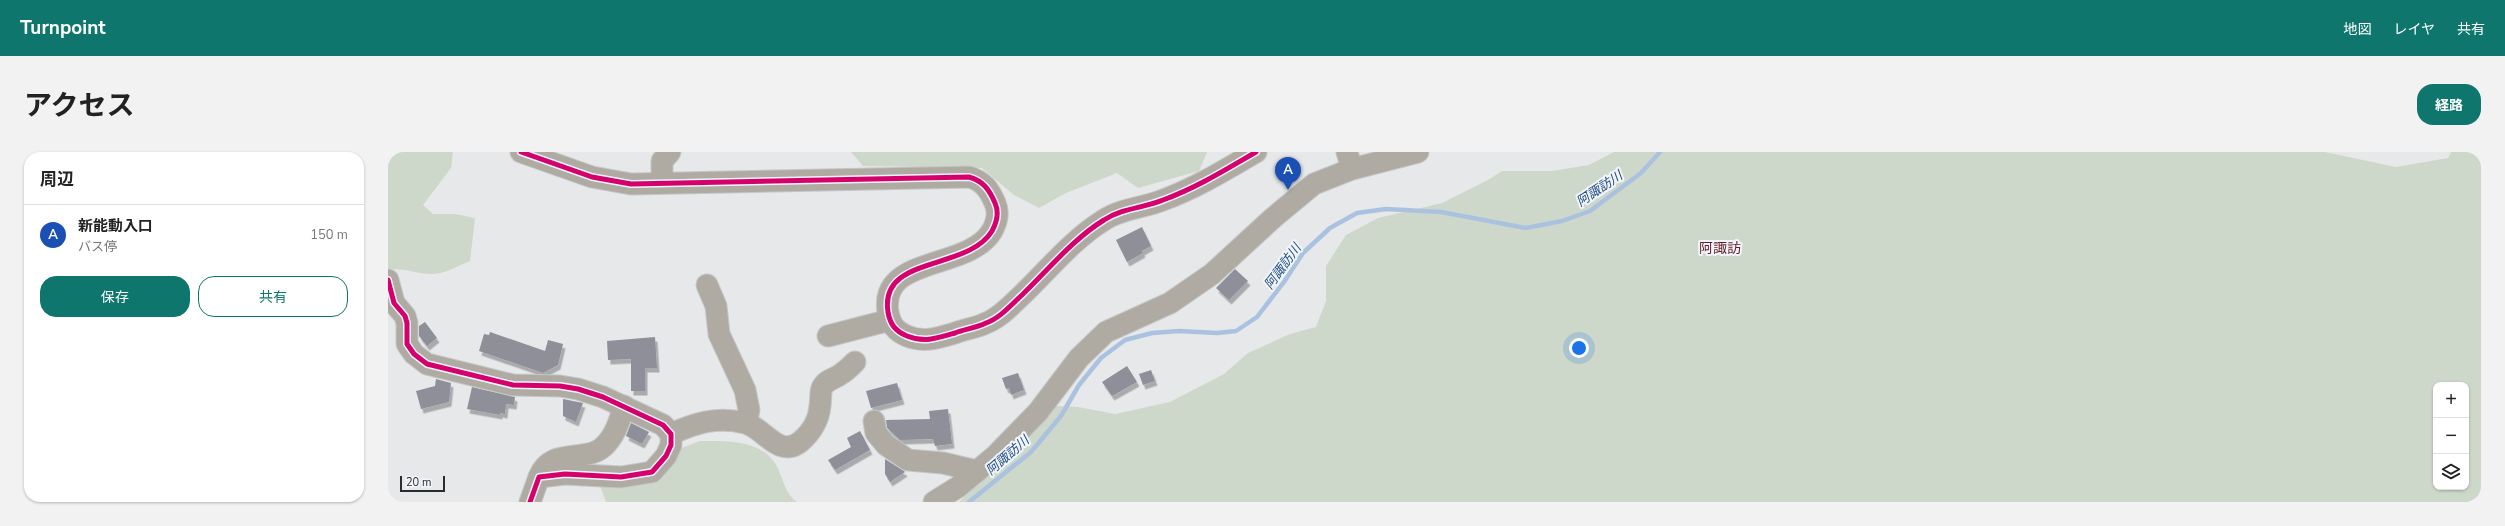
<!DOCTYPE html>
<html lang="ja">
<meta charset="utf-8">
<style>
:root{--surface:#fff;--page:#f2f2f2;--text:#222;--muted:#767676;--line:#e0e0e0;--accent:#0f766e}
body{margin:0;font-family:"Nunito Sans","Noto Sans JP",sans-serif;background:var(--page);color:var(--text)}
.controls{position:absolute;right:12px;bottom:12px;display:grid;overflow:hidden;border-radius:8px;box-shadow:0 1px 3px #0004}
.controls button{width:36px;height:36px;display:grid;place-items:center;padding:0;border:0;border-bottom:1px solid var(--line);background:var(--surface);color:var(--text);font:20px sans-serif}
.scale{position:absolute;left:12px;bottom:10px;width:45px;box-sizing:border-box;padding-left:4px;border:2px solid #2a2b2d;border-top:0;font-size:11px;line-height:14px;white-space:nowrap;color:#2a2b2d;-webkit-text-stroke:3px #f1f5fa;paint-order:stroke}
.you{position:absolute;left:1191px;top:196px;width:14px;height:14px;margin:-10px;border:3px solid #fff;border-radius:50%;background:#1a73e8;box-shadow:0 0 0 6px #1a73e833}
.badge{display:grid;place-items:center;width:26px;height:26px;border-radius:50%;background:var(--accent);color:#fff;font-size:13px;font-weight:700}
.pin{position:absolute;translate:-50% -33px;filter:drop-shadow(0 1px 2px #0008)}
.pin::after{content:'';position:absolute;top:21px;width:14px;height:12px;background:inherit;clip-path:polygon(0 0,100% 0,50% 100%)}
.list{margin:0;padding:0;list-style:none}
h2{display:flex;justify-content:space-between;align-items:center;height:52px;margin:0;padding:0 16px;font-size:17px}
h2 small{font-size:13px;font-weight:400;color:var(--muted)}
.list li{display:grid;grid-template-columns:26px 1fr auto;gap:12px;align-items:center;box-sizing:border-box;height:60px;padding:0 16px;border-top:1px solid var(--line)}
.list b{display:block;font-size:15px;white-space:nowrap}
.list p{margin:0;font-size:13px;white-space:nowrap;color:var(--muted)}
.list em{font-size:13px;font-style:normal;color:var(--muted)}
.actions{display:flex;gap:8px;padding:12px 16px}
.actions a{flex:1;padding:9px 0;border:1px solid var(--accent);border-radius:16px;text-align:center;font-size:14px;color:var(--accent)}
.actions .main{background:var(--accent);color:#fff}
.icon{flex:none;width:22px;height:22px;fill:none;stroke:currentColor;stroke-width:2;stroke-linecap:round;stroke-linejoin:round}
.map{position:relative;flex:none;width:2093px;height:350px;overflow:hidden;border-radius:16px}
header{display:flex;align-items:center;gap:24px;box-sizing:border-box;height:56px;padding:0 20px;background:var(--accent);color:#fff}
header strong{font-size:19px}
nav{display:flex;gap:22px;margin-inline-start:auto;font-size:14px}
.intro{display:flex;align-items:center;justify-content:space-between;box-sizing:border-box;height:96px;padding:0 24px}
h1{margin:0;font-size:28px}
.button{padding:10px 18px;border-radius:16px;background:var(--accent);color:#fff;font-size:14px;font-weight:700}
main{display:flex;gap:24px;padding:0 24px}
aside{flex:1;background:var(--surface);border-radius:16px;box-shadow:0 1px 3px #0004}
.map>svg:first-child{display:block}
.green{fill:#ced8ca;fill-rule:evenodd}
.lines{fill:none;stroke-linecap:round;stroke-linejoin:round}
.stream{stroke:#aac2e0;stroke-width:4.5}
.building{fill:#8f8f99;filter:url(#shadow)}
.minor-casing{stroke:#c5c6c7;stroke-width:23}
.minor{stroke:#afaba3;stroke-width:21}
.cycleway-casing{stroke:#f1f5fa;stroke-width:8}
.cycleway{stroke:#d6006c;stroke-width:5}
.labels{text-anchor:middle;stroke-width:4;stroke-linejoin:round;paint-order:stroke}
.water-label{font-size:13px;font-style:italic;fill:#214d83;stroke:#f1f5fa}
.quarter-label{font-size:14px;fill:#641e2a;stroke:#f1f5fa}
</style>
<header>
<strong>Turnpoint</strong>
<nav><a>地図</a><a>レイヤ</a><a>共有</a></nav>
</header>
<div class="intro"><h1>アクセス</h1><a class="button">経路</a></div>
<main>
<aside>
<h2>周辺<small></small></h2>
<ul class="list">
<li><span class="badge" style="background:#1a4fb4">A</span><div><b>新能動入口</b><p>バス停</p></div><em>150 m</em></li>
</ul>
<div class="actions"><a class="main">保存</a><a>共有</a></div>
</aside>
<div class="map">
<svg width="2093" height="350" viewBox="0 0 2093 350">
<defs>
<filter id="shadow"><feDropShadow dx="2.5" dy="4.5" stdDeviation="0" flood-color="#0004"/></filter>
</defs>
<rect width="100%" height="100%" fill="#e6e8ea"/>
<g class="green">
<path d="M 0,0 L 65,0 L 63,16 L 35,53 L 45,62 L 67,62 L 87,66 L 82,109 C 72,113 58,121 47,122 C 29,123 17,115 0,118 Z"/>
<path d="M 463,0 L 819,0 L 811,19 L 750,36 L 729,21 L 678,41 L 651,56 L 626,43 L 594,16 L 475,14 Z"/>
<path d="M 1226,0 L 1937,0 L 2008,15 L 2060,6 L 2063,0 L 2093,0 L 2093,350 L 571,350 L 667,254 L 690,255 L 727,262 L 782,250 L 836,222 L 860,201 L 902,182 L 928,175 L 938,149 L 938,114 L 958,83 L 990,66 L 1054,51 L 1100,28 L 1114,19 L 1164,19 L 1201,13 ZM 2048,233 L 2078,233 L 2078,335 L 2048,335 Z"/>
<path d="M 312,289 C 341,289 378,287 391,319 C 396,330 398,343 409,350 L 218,350 L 210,328 Z"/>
</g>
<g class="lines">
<path class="stream" d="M 581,350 L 643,300 L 673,264 L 691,233 L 713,206 L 737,188 L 764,181 L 791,179 L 829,181 L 848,179 L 869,165 L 896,130 L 915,101 L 942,76 L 969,61 L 998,57 L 1053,60 L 1138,76 L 1174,69 L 1202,59 L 1253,21 L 1272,0"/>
</g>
<g class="building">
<path d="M 754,75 L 763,94 L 754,99 L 755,101 L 739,110 L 728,88 Z"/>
<path d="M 847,117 L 860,129 L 841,148 L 828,136 Z"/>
<path d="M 37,170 L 49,186 L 39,194 L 31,184 L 31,174 Z"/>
<path d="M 102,180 L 157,199 L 160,188 L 175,192 L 170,213 L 155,221 L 91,199 L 96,182 L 101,183 Z"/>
<path d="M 267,185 L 269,216 L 257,216 L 257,239 L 243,239 L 243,207 L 220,208 L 219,189 Z"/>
<path d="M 739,214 L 749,230 L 724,244 L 714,230 Z"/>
<path d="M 763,218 L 767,229 L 755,233 L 751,222 Z"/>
<path d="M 630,221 L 636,238 L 623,243 L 621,236 L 618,237 L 614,226 Z"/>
<path d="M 48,227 L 63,231 L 61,250 L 33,257 L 28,239 L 47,234 Z"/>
<path d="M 509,231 L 514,248 L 483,256 L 478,239 Z"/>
<path d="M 84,235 L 127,245 L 126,253 L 118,252 L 117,262 L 112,261 L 112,263 L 79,257 Z"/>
<path d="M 175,247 L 195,251 L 188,270 L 175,264 Z"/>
<path d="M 560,257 L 564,292 L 547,294 L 545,287 L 512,288 L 499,276 L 498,268 L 542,267 L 541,259 Z"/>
<path d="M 243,271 L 261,280 L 254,292 L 238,284 Z"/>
<path d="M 472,279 L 482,298 L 447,318 L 440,308 L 463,295 L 459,286 Z"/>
<path d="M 497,307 L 516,319 L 517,320 L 502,330 L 497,322 Z"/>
</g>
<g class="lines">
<g class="minor-casing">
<g id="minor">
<path d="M 133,0 L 204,25 L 243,32 L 581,25 C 595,29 601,37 607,51 C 611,60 609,70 604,79 C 580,119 491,103 500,160 C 502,172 507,179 519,184 C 536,191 550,186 567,181 C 577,177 588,176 598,171 C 612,166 623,153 634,143 C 660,118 685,87 716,68 C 734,56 756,56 775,48 C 808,36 837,18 868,0"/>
<path d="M 959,0 L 964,17"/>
<path d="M 274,30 L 274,9 L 282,0"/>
<path d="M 0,128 L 6,151 L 17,164 L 19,171 L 19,192 L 26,202 L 39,212 L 125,233 L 172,234 L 190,237 L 215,245 L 275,273 L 283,282 L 283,293 L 278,304 L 264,320 L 233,325 L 177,322 L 151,325 L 142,350"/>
<path d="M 319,133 L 328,154 L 331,182 L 357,238 L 361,258 L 358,271"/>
<path d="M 440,184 L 502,168"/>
<path d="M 486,269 L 488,281 L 498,293 L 520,308 L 555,311 L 589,319"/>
<path d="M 283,282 C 307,271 329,264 357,271 C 375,275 391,307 412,290 C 423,281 431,268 432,254 C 433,249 432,241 434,236 C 438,227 447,227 453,222 C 458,219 463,214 467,210"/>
<path d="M 151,325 C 164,292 201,314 219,291 C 228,281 232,267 236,254"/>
<path d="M 546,350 L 570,335 L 607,304 L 650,260 L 691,206 L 718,180 L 782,151 L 824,122 L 885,66 L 926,32 L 964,17 L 1030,0"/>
</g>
</g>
<use href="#minor" class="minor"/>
<g class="cycleway-casing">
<g id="cycleway">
<path d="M 133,0 L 204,25 L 243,32 L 581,25 C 595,29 601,37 607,51 C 611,60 609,70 604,79 C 580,119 491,103 500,160 C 502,172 507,179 519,184 C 536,191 550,186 567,181 C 577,177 588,176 598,171 C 612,166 623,153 634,143 C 660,118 685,87 716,68 C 734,56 756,56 775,48 C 808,36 837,18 868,0"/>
<path d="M 0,128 L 6,151 L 17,164 L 19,171 L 19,192 L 26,202 L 39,212 L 125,233 L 172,234 L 190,237 L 215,245 L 275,273 L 283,282 L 283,293 L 278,304 L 264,320 L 233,325 L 177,322 L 151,325 L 142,350"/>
</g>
</g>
<use href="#cycleway" class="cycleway"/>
</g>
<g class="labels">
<g class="water-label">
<text transform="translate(1211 36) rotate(-34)" y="5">阿諏訪川</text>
<text transform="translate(894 114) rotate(-54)" y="5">阿諏訪川</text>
<text transform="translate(619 303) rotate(-41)" y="5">阿諏訪川</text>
</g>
<g class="quarter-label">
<text x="1332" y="101">阿諏訪</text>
</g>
</g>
</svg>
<div class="controls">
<button>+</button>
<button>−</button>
<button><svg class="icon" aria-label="layers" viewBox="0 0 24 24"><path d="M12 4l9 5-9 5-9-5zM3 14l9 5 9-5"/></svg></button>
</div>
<div class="scale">20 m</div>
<div class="you"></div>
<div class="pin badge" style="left:900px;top:38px;background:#1a4fb4">A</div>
</div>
</main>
